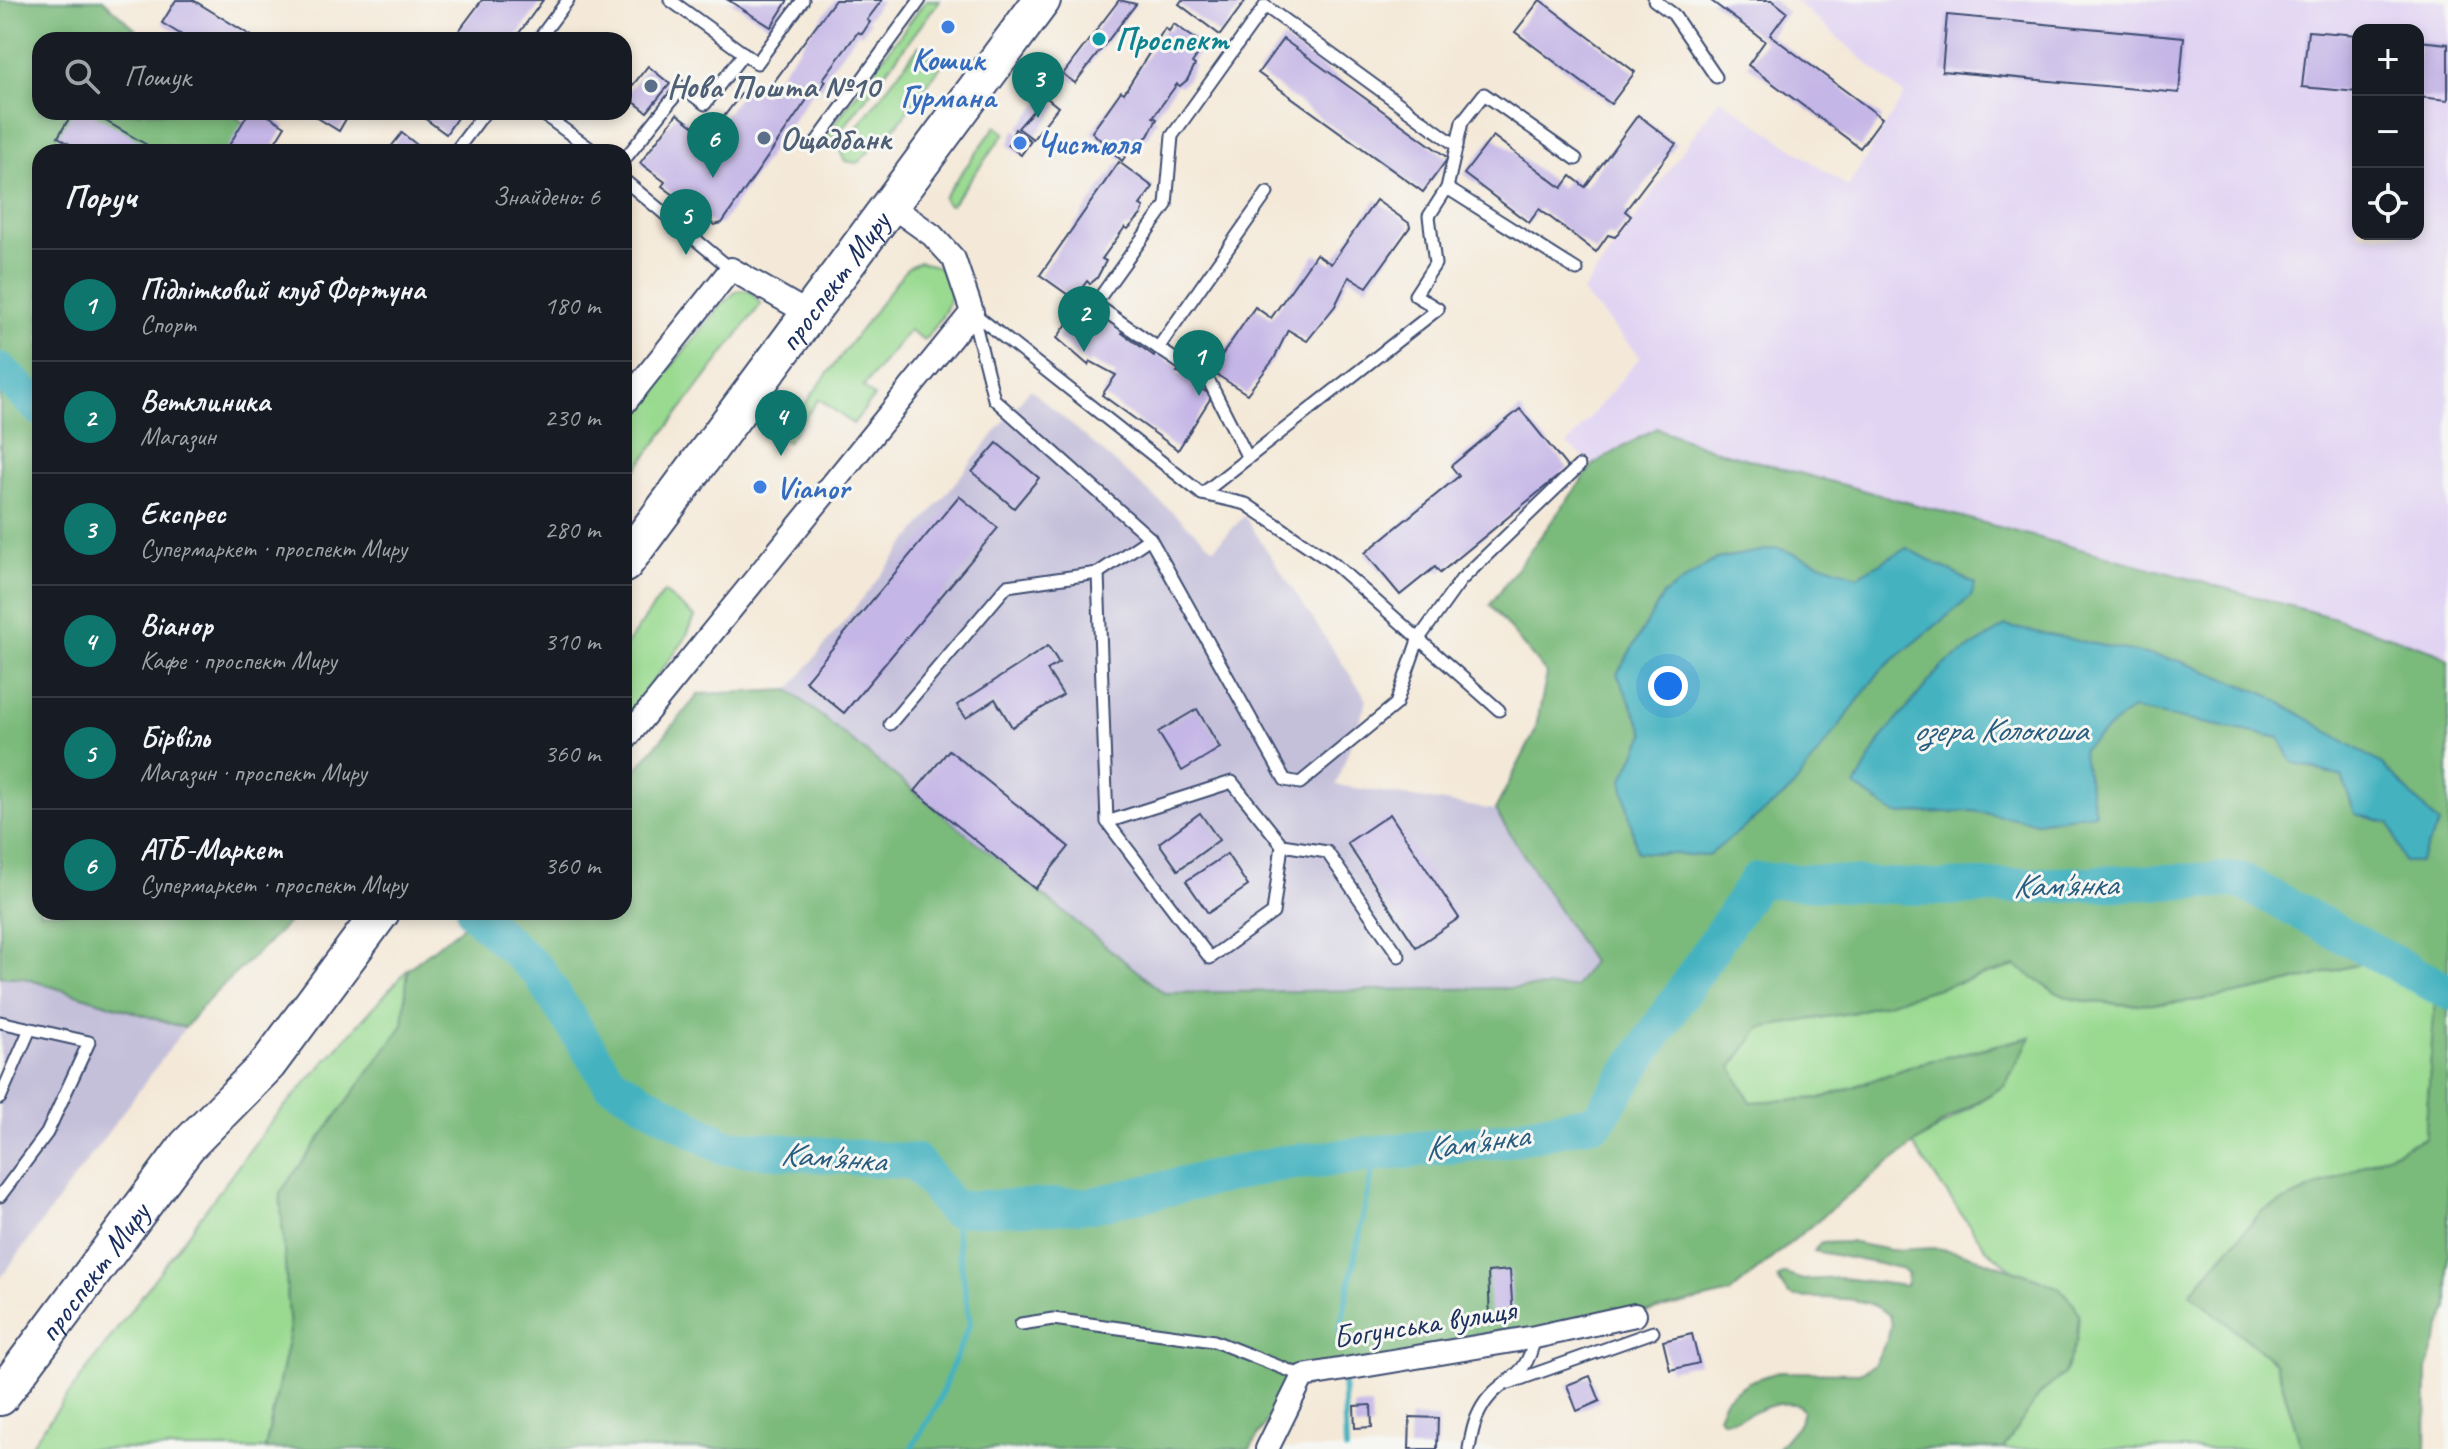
<!DOCTYPE html>
<html lang="uk">
<meta charset="utf-8">
<style>
:root{--surface:#171b24;--page:#20242c;--text:#f1f3f6;--muted:#9ea1a6;--line:#363941;--accent:#0f766e}
body{margin:0;font-family:Caveat,sans-serif;background:var(--page);color:var(--text)}
.controls{position:absolute;right:24px;top:24px;display:grid;overflow:hidden;border-radius:16px;box-shadow:0 4px 12px #0003}
.controls button{width:72px;height:72px;display:grid;place-items:center;padding:0;border:0;border-bottom:2px solid var(--line);background:var(--surface);color:var(--text);font:40px sans-serif}
.you{position:absolute;left:1668px;top:686px;width:28px;height:28px;margin:-20px;border:6px solid #fff;border-radius:50%;background:#1a73e8;box-shadow:0 0 0 12px #1a73e833}
.badge{display:grid;place-items:center;width:52px;height:52px;border-radius:50%;background:var(--accent);color:#fff;font-size:26px;font-weight:700}
.pin{position:absolute;translate:-50% -66px;filter:drop-shadow(0 2px 4px #0008)}
.pin::after{content:'';position:absolute;top:42px;width:28px;height:24px;background:inherit;clip-path:polygon(0 0,100% 0,50% 100%)}
.list{margin:0;padding:0;list-style:none}
h2{display:flex;justify-content:space-between;align-items:center;height:104px;margin:0;padding:0 32px;font-size:34px}
h2 small{font-size:26px;font-weight:400;color:var(--muted)}
.list li{display:grid;grid-template-columns:52px 1fr auto;gap:24px;align-items:center;box-sizing:border-box;height:112px;padding:0 32px;border-top:2px solid var(--line)}
.list b{display:block;font-size:30px;white-space:nowrap}
.list p{margin:0;font-size:26px;white-space:nowrap;color:var(--muted)}
.list em{font-size:26px;font-style:normal;color:var(--muted)}
.icon{flex:none;width:44px;height:44px;fill:none;stroke:currentColor;stroke-width:2;stroke-linecap:round;stroke-linejoin:round}
.map{position:relative;flex:none;width:2448px;height:1449px;overflow:hidden}
.search{position:absolute;background:var(--surface);box-shadow:0 4px 12px #0003;left:32px;top:32px;width:600px;height:88px;display:flex;align-items:center;gap:20px;box-sizing:border-box;padding:0 28px;border-radius:24px;color:var(--muted);font-size:30px}
.panel{position:absolute;background:var(--surface);box-shadow:0 4px 12px #0003;left:32px;top:144px;width:600px;height:776px;border-radius:24px}
.map>svg:first-child{display:block}
.built{fill:#e1d4f3;fill-rule:evenodd}
.industrial{fill:#c5c0da}
.green{fill:#99da90;stroke:#5a8477;stroke-width:2}
.forest{fill:#7aba7a;stroke:#4a746c;stroke-width:2}
.water{fill:#44b2c0;stroke:#30708f;stroke-width:2}
.lines{fill:none;stroke-linecap:round;stroke-linejoin:round}
.stream{stroke:#44b2c0;stroke-width:6}
.river{stroke:#44b2c0;stroke-width:36}
.building{fill:#c4b6e6}
.service-casing{stroke:#3c4b70;stroke-width:15}
.minor-casing{stroke:#3c4b70;stroke-width:26}
.primary-casing{stroke:#3c4b70;stroke-width:40}
.service{stroke:#fff;stroke-width:11}
.minor{stroke:#fff;stroke-width:22}
.primary{stroke:#fff;stroke-width:36}
.shop-dot{fill:#3f7fe0;stroke:#f6f6f2;stroke-width:3}
.culture-dot{fill:#0f9aa8;stroke:#f6f6f2;stroke-width:3}
.service-dot{fill:#5c6f8a;stroke:#f6f6f2;stroke-width:3}
.labels{text-anchor:middle;stroke-width:6;stroke-linejoin:round;paint-order:stroke}
.culture-label{font-size:32px;font-weight:bold;fill:#0d838f;stroke:#f6f6f2;text-anchor:start}
.shop-label{font-size:32px;font-weight:bold;fill:#366cbe;stroke:#f6f6f2;text-anchor:start}
.service-label{font-size:32px;font-weight:bold;fill:#4e5e75;stroke:#f6f6f2;text-anchor:start}
.street-label{font-size:32px;fill:#1b2f5e;stroke:#f6f6f2}
.water-label{font-size:34px;font-style:italic;fill:#295d80;stroke:#f6f6f2}
</style>
<div class="map">
<svg width="2448" height="1449" viewBox="0 0 2448 1449">
<rect width="100%" height="100%" fill="#f6f6f2"/>
<filter id="ink" filterUnits="userSpaceOnUse"><feTurbulence type="fractalNoise" baseFrequency=".0125" numOctaves="2"/><feDisplacementMap in="SourceGraphic" scale="16" xChannelSelector="R" yChannelSelector="G"/><feConvolveMatrix kernelMatrix="1 2 1 2 8 2 1 2 1" color-interpolation-filters="sRGB"/></filter>
<filter id="wash" filterUnits="userSpaceOnUse"><feTurbulence type="fractalNoise" baseFrequency=".006" numOctaves="4" result="noise"/><feDisplacementMap in="SourceGraphic" scale="32" xChannelSelector="R" yChannelSelector="G"/><feGaussianBlur stdDeviation="1.8" result="paint"/><feColorMatrix in="noise" values="0 0 0 0 0 0 0 0 0 0 0 0 0 0 0 0 0 1.4 0 .05"/><feComposite in="paint" operator="in"/></filter>
<g filter="url(#wash)">
<rect width="100%" height="100%" fill="#f4e9d8"/>
<path class="built" d="M 1794,0 L 2448,0 L 2448,660 L 2437,652 L 2331,617 L 1711,449 L 1656,428 L 1594,464 L 1567,445 L 1640,357 L 1582,292 L 1720,98 L 1848,187 L 1904,95 ZM 2358,30 L 2418,30 L 2418,234 L 2358,234 Z"/>
<g class="industrial">
<path d="M 1030,389 L 1214,548 L 1244,516 L 1367,700 L 1336,785 L 1495,810 L 1593,963 L 1575,987 L 1164,993 L 789,690 Z"/>
<path d="M 0,976 L 24,978 L 185,1028 L 0,1279 Z"/>
</g>
<g class="green">
<path d="M 926,0 L 940,0 L 838,135 L 828,140 L 829,131 Z"/>
<path d="M 919,46 L 942,65 L 897,125 L 857,163 L 845,161 L 840,151 L 842,147 Z"/>
<path d="M 996,126 L 1005,133 L 951,205 L 946,203 L 943,198 Z"/>
<path d="M 919,262 C 974,269 947,315 924,340 L 909,330 L 863,387 L 874,397 L 853,424 L 819,399 L 787,442 L 780,437 L 907,268 Z"/>
<path d="M 749,290 L 761,304 L 624,485 L 624,425 L 723,303 L 737,291 Z"/>
<path d="M 664,592 L 695,617 L 684,641 L 624,719 L 624,648 Z"/>
<path d="M 2381,958 L 2436,986 L 2425,1138 L 2262,1211 L 2190,1293 L 2276,1363 L 2302,1449 L 1996,1449 L 2048,1297 L 1986,1249 L 1913,1145 L 2005,1085 L 2030,1037 L 1921,1063 L 1822,1098 L 1750,1102 L 1731,1067 L 1760,1028 L 1855,1012 L 2015,966 C 2032,976 2055,995 2074,999 C 2174,1018 2285,984 2381,958 Z"/>
<path d="M 408,969 L 403,1025 L 280,1193 L 290,1331 L 265,1449 L 28,1449 L 270,1123 Z"/>
</g>
<g class="forest">
<path d="M 0,0 L 103,0 L 147,40 L 40,40 L 40,112 L 230,112 L 280,152 L 40,152 L 40,912 L 297,912 C 262,954 217,984 185,1028 L 24,978 L 0,976 Z"/>
<path d="M 1656,428 L 1711,449 L 2331,617 L 2437,652 L 2448,660 L 2448,1307 L 2427,1369 L 2426,1449 L 2302,1449 L 2276,1363 L 2190,1293 L 2262,1211 L 2425,1138 L 2436,986 L 2381,958 C 2286,984 2172,1018 2074,999 C 2055,995 2032,976 2015,966 L 1855,1012 L 1761,1028 L 1731,1067 L 1751,1102 L 1822,1098 L 1921,1063 L 2031,1037 L 2005,1085 L 1945,1121 L 1854,1190 L 1730,1293 L 1635,1315 L 1303,1376 L 1273,1411 L 1250,1449 L 265,1449 L 290,1331 L 280,1193 L 403,1025 L 408,969 L 481,912 L 624,912 L 624,784 L 699,694 L 789,690 L 1164,993 L 1575,987 L 1592,962 L 1495,810 L 1535,732 L 1547,674 L 1490,605 L 1594,464 Z"/>
<path d="M 1849,1242 L 1890,1250 L 1937,1248 L 1962,1253 L 2039,1279 L 2059,1288 L 2074,1303 L 2079,1314 L 2077,1339 L 2064,1374 L 2040,1394 L 2003,1449 L 1777,1449 L 1800,1422 L 1803,1411 L 1798,1405 C 1770,1397 1749,1421 1722,1420 L 1718,1415 L 1726,1398 L 1748,1382 L 1778,1372 L 1859,1373 L 1874,1365 L 1888,1338 L 1891,1325 L 1889,1315 C 1859,1288 1800,1304 1788,1294 C 1785,1291 1780,1282 1777,1278 L 1785,1274 L 1803,1280 L 1843,1278 L 1906,1286 L 1908,1274 L 1900,1268 L 1814,1251 L 1820,1243 Z"/>
</g>
<g class="water">
<path d="M 1778,548 L 1857,576 L 1907,548 L 1975,584 L 1971,597 L 1881,670 L 1790,791 L 1708,856 L 1637,852 L 1622,781 L 1645,734 L 1617,674 L 1663,595 L 1716,559 Z"/>
<path d="M 2005,626 L 2180,661 L 2268,695 L 2382,764 L 2439,824 L 2419,862 L 2404,862 L 2390,823 L 2355,814 L 2342,777 L 2292,762 L 2280,738 L 2132,709 L 2082,750 L 2095,813 L 2037,822 L 1972,811 L 1896,814 L 1855,786 L 1881,739 L 1942,666 Z"/>
</g>
<g class="lines">
<g class="stream">
<path d="M 1339,1334 L 1376,1154"/>
<path d="M 1343,1375 L 1346,1449"/>
<path d="M 911,1449 L 936,1407 L 970,1323 L 953,1209"/>
</g>
<g class="river">
<path d="M 0,370 L 40,408"/>
<path d="M 474,912 L 538,971 L 610,1082 L 724,1147 L 916,1162 L 953,1209 L 1092,1205 L 1277,1164 L 1498,1141 L 1597,1121 L 1757,880 L 1939,888 L 2240,880 L 2448,992"/>
</g>
</g>
<g id="blocks">
<g class="building">
<path d="M 176,0 L 193,0 L 258,40 L 190,40 L 162,23 Z"/>
<path d="M 482,0 L 543,0 L 514,40 L 452,40 Z"/>
<path d="M 728,0 L 788,0 L 771,27 Z"/>
<path d="M 835,0 L 882,0 L 867,20 L 870,22 L 862,34 L 858,32 L 823,79 L 826,81 L 817,94 L 813,91 L 722,223 L 714,225 L 662,186 L 665,182 L 640,163 L 677,114 L 708,137 L 749,84 L 764,95 Z"/>
<path d="M 1119,0 L 1136,4 L 1075,83 L 1063,74 Z"/>
<path d="M 1182,0 L 1246,0 L 1220,35 L 1179,4 Z"/>
<path d="M 1540,0 L 1635,72 L 1611,104 L 1515,32 Z"/>
<path d="M 1710,0 L 1772,0 L 1787,12 L 1770,35 L 1882,118 L 1860,148 L 1748,65 L 1765,41 Z"/>
<path d="M 1947,15 L 2184,37 L 2179,93 L 1942,71 Z"/>
<path d="M 1174,24 L 1204,45 L 1192,63 L 1195,65 L 1187,80 L 1180,86 L 1177,84 L 1153,117 L 1157,119 L 1148,136 L 1141,141 L 1138,139 L 1122,161 L 1092,132 L 1121,91 L 1124,93 L 1165,28 L 1169,31 Z"/>
<path d="M 2308,31 L 2358,35 L 2358,92 L 2302,87 Z"/>
<path d="M 1283,39 L 1448,158 L 1423,192 L 1258,73 Z"/>
<path d="M 2418,41 L 2448,44 L 2448,100 L 2418,97 Z"/>
<path d="M 648,66 L 670,84 L 647,112 L 625,95 Z"/>
<path d="M 1042,94 L 1058,107 L 1033,139 L 1018,128 L 1040,103 L 1037,101 Z"/>
<path d="M 73,112 L 90,112 L 159,152 L 83,152 L 58,137 Z"/>
<path d="M 249,112 L 262,112 L 285,126 L 269,152 L 225,152 Z"/>
<path d="M 308,112 L 350,112 L 339,131 Z"/>
<path d="M 416,112 L 461,112 L 446,134 Z"/>
<path d="M 1638,115 L 1676,144 L 1625,211 L 1631,216 L 1615,237 L 1608,235 L 1596,252 L 1539,209 L 1529,223 L 1464,174 L 1493,136 L 1562,188 L 1571,176 L 1585,187 Z"/>
<path d="M 1015,129 L 1031,141 L 1021,155 L 1008,145 Z"/>
<path d="M 402,133 L 426,152 L 387,152 Z"/>
<path d="M 1119,162 L 1153,187 L 1140,205 L 1144,207 L 1141,215 L 1128,229 L 1125,227 L 1102,259 L 1106,261 L 1097,278 L 1090,284 L 1087,281 L 1074,299 L 1040,275 Z"/>
<path d="M 1376,200 L 1409,223 L 1410,227 L 1367,287 L 1349,277 L 1335,306 L 1307,341 L 1288,330 L 1274,359 L 1247,394 L 1211,371 L 1255,307 L 1271,318 L 1316,254 L 1331,264 Z"/>
<path d="M 1081,304 L 1124,330 L 1122,333 L 1154,356 L 1156,352 L 1180,369 L 1177,372 L 1212,396 L 1178,450 L 1102,395 L 1116,375 L 1090,361 L 1088,365 L 1057,338 Z"/>
<path d="M 1520,409 L 1568,468 L 1440,573 L 1435,567 L 1400,595 L 1365,553 L 1459,476 L 1451,466 Z"/>
<path d="M 997,443 L 1039,478 L 1014,508 L 972,472 Z"/>
<path d="M 959,496 L 998,528 L 844,713 L 805,681 Z"/>
<path d="M 1048,646 L 1059,663 L 1047,670 L 1063,695 L 1012,727 L 995,699 L 966,718 L 957,705 Z"/>
<path d="M 1197,709 L 1220,748 L 1182,771 L 1158,732 Z"/>
<path d="M 949,750 L 1069,847 L 1035,889 L 915,791 Z"/>
<path d="M 1200,813 L 1219,840 L 1178,870 L 1159,843 Z"/>
<path d="M 1390,814 L 1459,918 L 1416,947 L 1347,843 Z"/>
<path d="M 1227,854 L 1248,886 L 1208,913 L 1186,881 Z"/>
<path d="M 1510,1270 L 1513,1317 L 1490,1318 L 1488,1272 Z"/>
<path d="M 1692,1334 L 1699,1363 L 1670,1370 L 1663,1341 Z"/>
<path d="M 1590,1376 L 1600,1401 L 1577,1411 L 1567,1385 Z"/>
<path d="M 1371,1405 L 1372,1427 L 1355,1428 L 1354,1406 Z"/>
<path d="M 1410,1417 L 1438,1418 L 1437,1449 L 1409,1449 Z"/>
</g>
</g>
</g>
<g filter="url(#ink)">
<use href="#blocks" fill-opacity="0" stroke="#3c4b70" stroke-width="2"/>
<g class="lines">
<g class="service-casing">
<g id="service">
<path d="M 670,0 L 757,63 L 803,0"/>
<path d="M 1654,0 L 1673,14 L 1716,77"/>
<path d="M 538,40 L 568,0"/>
<path d="M 540,112 L 595,152"/>
<path d="M 818,140 L 920,0"/>
<path d="M 455,152 L 485,112"/>
<path d="M 624,160 L 682,87 L 705,104 L 744,53"/>
<path d="M 624,180 L 731,269"/>
<path d="M 1447,188 L 1462,122 L 1484,94 L 1576,159"/>
<path d="M 1267,193 L 1158,348 L 1095,304 L 1166,205 L 1172,136 L 1265,6 L 1457,146"/>
<path d="M 972,312 L 994,399 L 1150,538 L 1285,780 L 1300,783 L 1396,704 L 1418,640 L 1461,580 L 1579,466"/>
<path d="M 972,312 L 1202,494 L 1246,504 L 1333,563 L 1499,710"/>
<path d="M 1158,348 L 1210,383 L 1248,458"/>
<path d="M 1202,494 L 1438,309 L 1415,295 L 1435,264 L 1429,216 L 1447,188 L 1577,270"/>
<path d="M 1098,573 L 1107,822 L 1210,958 L 1273,913 L 1282,845 L 1232,782 L 1107,822"/>
<path d="M 890,724 L 1007,586 L 1098,573 L 1150,538"/>
<path d="M 1282,845 L 1327,852 L 1399,956"/>
<path d="M 0,1022 L 89,1042 L 47,1133 L 0,1196"/>
<path d="M 0,1098 L 30,1029"/>
<path d="M 1021,1324 L 1053,1319 L 1214,1341 L 1303,1376"/>
<path d="M 1509,1383 L 1653,1332"/>
<path d="M 1469,1449 C 1472,1431 1475,1416 1486,1401 C 1507,1373 1525,1383 1535,1337"/>
</g>
</g>
<g class="minor-casing">
<g id="minor">
<path d="M 624,404 L 731,269 L 809,314"/>
<path d="M 624,741 L 972,312 L 954,259 L 932,235 L 890,205"/>
<path d="M 1267,1449 L 1303,1376 L 1535,1337 L 1635,1315"/>
</g>
</g>
<g class="primary-casing">
<g id="primary">
<path id="s1" d="M 624,564 L 1042,0"/>
<path id="s2" d="M 0,1397 L 187,1146 L 268,1064 L 381,912"/>
</g>
</g>
<use href="#service" class="service"/>
<use href="#minor" class="minor"/>
<use href="#primary" class="primary"/>
</g>
</g>
<g class="shop-dot">
<circle cx="948" cy="27" r="8"/>
<circle cx="1020" cy="143" r="8"/>
<circle cx="760" cy="487" r="8"/>
</g>
<circle class="culture-dot" cx="1099" cy="39" r="8"/>
<g class="service-dot">
<circle cx="651" cy="86" r="8"/>
<circle cx="764" cy="138" r="8"/>
</g>
<g class="labels">
<g class="culture-label">
<text x="1115" y="50">Проспект</text>
</g>
<g class="shop-label">
<text x="948" y="70" text-anchor="middle">Кошик<tspan x="948" dy="37">Гурмана</tspan></text>
<text x="1036" y="154">Чистюля</text>
<text x="776" y="498">Vianor</text>
</g>
<g class="service-label">
<text x="667" y="97">Нова Пошта №10</text>
<text x="780" y="149">Ощадбанк</text>
</g>
<g class="street-label">
<text dy="11" stroke="none"><textPath href="#s1" startOffset="352">проспект Миру</textPath></text>
<text dy="11" stroke="none"><textPath href="#s2" startOffset="156">проспект Миру</textPath></text>
<text transform="translate(1424 1323) rotate(-9)" y="11">Богунська вулиця</text>
</g>
<g class="water-label">
<text x="2000" y="741">озера Колокоша</text>
<text transform="translate(2065 884) rotate(-1)" y="12">Кам'янка</text>
<text transform="translate(1476 1141) rotate(-8)" y="12">Кам'янка</text>
<text transform="translate(833 1156) rotate(4)" y="12">Кам'янка</text>
</g>
</g>
</svg>
<div class="controls">
<button>+</button>
<button>−</button>
<button><svg class="icon" aria-label="locate" viewBox="0 0 24 24"><circle cx="12" cy="12" r="6"/><path d="M12 2v4M12 18v4M2 12h4M18 12h4"/></svg></button>
</div>
<div class="you"></div>
<div class="pin badge" style="left:1199px;top:396px">1</div>
<div class="pin badge" style="left:1084px;top:352px">2</div>
<div class="pin badge" style="left:1038px;top:118px">3</div>
<div class="pin badge" style="left:781px;top:456px">4</div>
<div class="pin badge" style="left:686px;top:255px">5</div>
<div class="pin badge" style="left:713px;top:178px">6</div>
<div class="search"><svg class="icon" aria-label="search" viewBox="0 0 24 24"><circle cx="10" cy="10" r="6"/><path d="M15 15l6 6"/></svg>Пошук</div>
<section class="panel">
<h2>Поруч<small>Знайдено: 6</small></h2>
<ul class="list">
<li><span class="badge">1</span><div><b>Підлітковий клуб Фортуна</b><p>Спорт</p></div><em>180 m</em></li>
<li><span class="badge">2</span><div><b>Ветклиника</b><p>Магазин</p></div><em>230 m</em></li>
<li><span class="badge">3</span><div><b>Експрес</b><p>Супермаркет · проспект Миру</p></div><em>280 m</em></li>
<li><span class="badge">4</span><div><b>Віанор</b><p>Кафе · проспект Миру</p></div><em>310 m</em></li>
<li><span class="badge">5</span><div><b>Бірвіль</b><p>Магазин · проспект Миру</p></div><em>360 m</em></li>
<li><span class="badge">6</span><div><b>АТБ-Маркет</b><p>Супермаркет · проспект Миру</p></div><em>360 m</em></li>
</ul>
</section>
</div>
